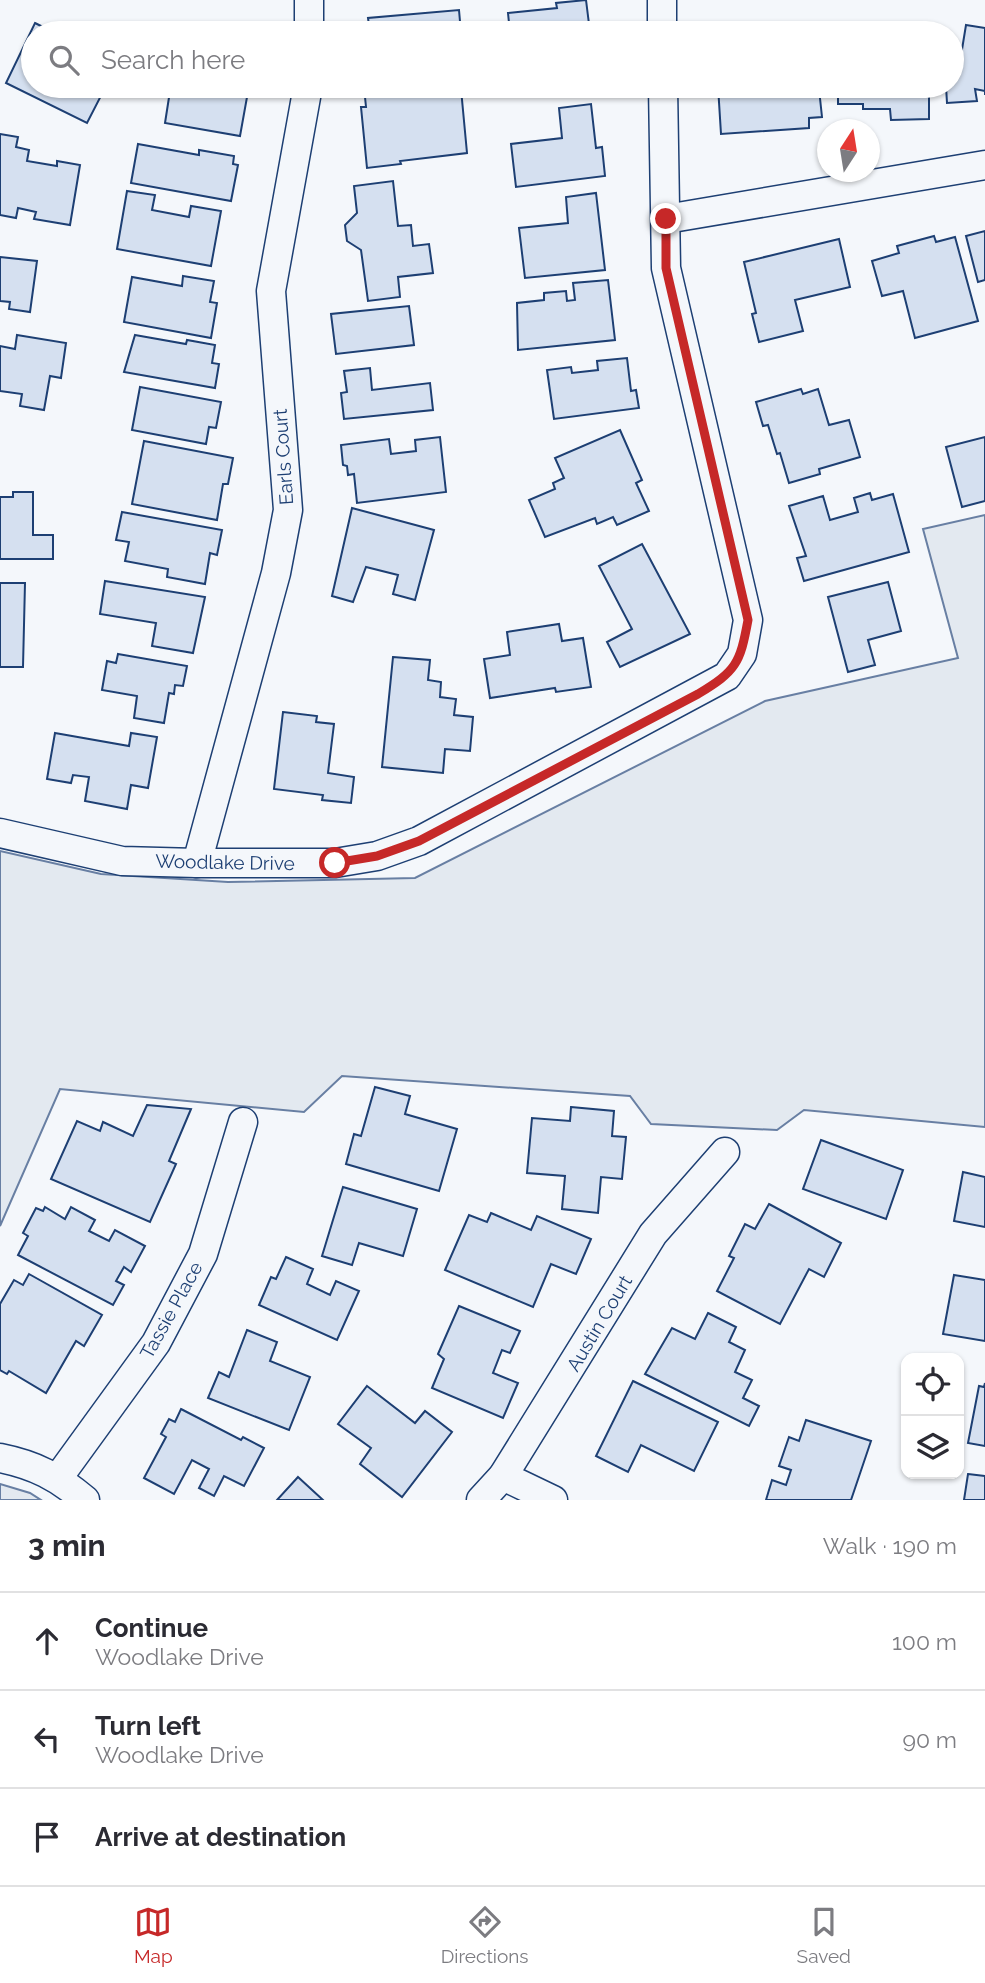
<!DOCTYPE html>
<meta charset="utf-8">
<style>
:root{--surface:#fff;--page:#f7f7f7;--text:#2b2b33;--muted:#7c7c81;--line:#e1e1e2;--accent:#c62828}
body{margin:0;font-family:Raleway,sans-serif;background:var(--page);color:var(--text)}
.controls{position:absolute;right:21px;bottom:21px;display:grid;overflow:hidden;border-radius:14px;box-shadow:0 2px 5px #0004}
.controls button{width:63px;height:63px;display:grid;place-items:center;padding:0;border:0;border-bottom:2px solid var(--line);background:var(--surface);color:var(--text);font:35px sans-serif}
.compass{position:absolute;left:817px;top:119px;width:63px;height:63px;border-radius:50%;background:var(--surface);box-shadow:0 2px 5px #0004;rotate:12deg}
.stop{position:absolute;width:21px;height:21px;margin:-16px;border:5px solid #c62828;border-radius:50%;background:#fff}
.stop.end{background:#c62828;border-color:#fff;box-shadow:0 2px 7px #0008}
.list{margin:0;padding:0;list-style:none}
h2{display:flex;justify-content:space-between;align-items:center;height:91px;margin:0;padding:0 28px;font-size:30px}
h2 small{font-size:23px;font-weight:400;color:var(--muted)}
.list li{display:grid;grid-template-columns:46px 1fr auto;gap:21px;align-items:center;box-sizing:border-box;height:98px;padding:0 28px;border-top:2px solid var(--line)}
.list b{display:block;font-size:26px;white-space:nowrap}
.list p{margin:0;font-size:23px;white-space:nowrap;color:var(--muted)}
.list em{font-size:23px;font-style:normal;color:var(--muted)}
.icon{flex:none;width:38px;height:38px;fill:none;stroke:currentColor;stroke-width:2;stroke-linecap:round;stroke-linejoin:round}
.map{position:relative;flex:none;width:985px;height:1500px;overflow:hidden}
.search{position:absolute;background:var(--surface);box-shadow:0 2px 5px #0004;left:21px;right:21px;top:21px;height:77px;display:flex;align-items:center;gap:18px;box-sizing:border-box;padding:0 24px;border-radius:38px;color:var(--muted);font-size:26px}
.sheet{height:385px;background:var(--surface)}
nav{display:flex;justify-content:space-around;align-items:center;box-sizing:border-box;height:98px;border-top:2px solid var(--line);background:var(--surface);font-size:19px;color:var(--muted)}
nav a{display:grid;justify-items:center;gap:4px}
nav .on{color:var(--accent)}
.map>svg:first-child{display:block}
.green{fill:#e3e9f0;stroke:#687fa3;stroke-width:2}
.building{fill:#d5e0f0;stroke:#1d3f73;stroke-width:2}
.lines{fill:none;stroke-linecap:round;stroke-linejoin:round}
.street-casing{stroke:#1d3f73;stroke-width:31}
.street{stroke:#f4f7fb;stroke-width:28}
.route{stroke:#c62828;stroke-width:9}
.labels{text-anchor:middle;stroke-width:5;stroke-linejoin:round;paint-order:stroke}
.street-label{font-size:19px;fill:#1d3f73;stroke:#f4f7fb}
</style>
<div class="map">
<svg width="985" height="1500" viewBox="0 0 985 1500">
<rect width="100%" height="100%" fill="#f4f7fb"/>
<g class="green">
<path d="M 985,515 L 985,1127 L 804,1110 L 777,1130 L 651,1124 L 630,1096 L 342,1076 L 304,1112 L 60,1089 L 0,1226 L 0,851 L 101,874 L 228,882 L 415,878 L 765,701 L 958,658 L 923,529 Z"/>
<path d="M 0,1484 L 30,1493 L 41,1500 L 0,1500 Z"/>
</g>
<g class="building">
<path d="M 586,0 L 590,32 L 595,33 L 510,33 L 508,13 L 557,8 L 556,3 Z"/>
<path d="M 459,10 L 461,33 L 370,33 L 368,18 Z"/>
<path d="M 35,23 L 55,33 L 33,33 L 33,86 L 106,86 L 87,123 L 6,83 Z"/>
<path d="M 966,25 L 985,28 L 985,95 L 985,91 L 975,89 L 977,101 L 947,103 L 946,86 L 952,86 L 952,74 L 958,74 Z"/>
<path d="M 927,32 L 927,33 L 850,33 Z"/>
<path d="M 178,86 L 249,86 L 240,136 L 165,123 L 170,91 L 177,92 Z"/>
<path d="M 409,86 L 411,95 L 461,89 L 467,153 L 400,161 L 401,164 L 367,168 L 361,107 L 366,107 L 364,87 Z"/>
<path d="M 541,86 L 586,86 L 541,90 Z"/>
<path d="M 718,86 L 774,86 L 775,92 L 819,89 L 822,117 L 809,118 L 809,128 L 721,134 Z"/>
<path d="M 838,86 L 929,86 L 929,119 L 891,120 L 890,109 L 863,109 L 863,104 L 838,104 Z"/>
<path d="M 591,104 L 596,148 L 602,147 L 605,176 L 516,187 L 511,144 L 562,138 L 559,108 Z"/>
<path d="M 0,134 L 18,137 L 16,147 L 29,150 L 27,161 L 57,166 L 57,161 L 80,165 L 70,225 L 34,219 L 36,212 L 18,208 L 16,218 L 0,215 Z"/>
<path d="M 138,144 L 199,155 L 199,150 L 234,156 L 233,164 L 238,165 L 231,201 L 131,183 Z"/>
<path d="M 393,181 L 398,226 L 411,225 L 413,246 L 429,244 L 433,273 L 398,277 L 400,297 L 368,301 L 361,250 L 347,241 L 345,225 L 357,213 L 354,186 Z"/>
<path d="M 127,191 L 155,195 L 152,210 L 189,217 L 191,206 L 221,211 L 211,266 L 117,249 Z"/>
<path d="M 596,193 L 605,270 L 525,278 L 519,228 L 568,223 L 566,197 Z"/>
<path d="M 985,231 L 985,280 L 978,282 L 966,236 Z"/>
<path d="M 934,236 L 936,242 L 955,237 L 978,321 L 915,338 L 903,291 L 882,296 L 872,261 L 899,253 L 897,246 Z"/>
<path d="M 839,239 L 850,287 L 795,300 L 803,331 L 759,342 L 752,314 L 756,313 L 744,262 Z"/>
<path d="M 0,257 L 37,261 L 30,312 L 9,309 L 10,302 L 0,301 Z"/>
<path d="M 183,276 L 214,281 L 210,302 L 217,303 L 211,338 L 124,322 L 132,277 L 182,286 Z"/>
<path d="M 608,280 L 615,340 L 518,350 L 517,303 L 544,300 L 544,293 L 566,291 L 567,301 L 575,300 L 573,283 Z"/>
<path d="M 409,306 L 414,345 L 336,354 L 331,314 Z"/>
<path d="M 17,335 L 66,343 L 61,378 L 50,376 L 44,410 L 20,406 L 22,394 L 0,391 L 0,346 L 15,349 Z"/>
<path d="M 135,335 L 186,344 L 187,340 L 215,345 L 212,363 L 219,364 L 215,388 L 124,372 Z"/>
<path d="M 627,358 L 631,391 L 636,390 L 639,408 L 554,419 L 547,370 L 571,367 L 572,373 L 598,370 L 597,361 Z"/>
<path d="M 370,368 L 372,390 L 430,383 L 433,410 L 344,419 L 341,393 L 347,392 L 344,371 Z"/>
<path d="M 140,387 L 221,402 L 216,428 L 209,427 L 206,444 L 132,430 Z"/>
<path d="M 801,389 L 803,394 L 818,389 L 829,425 L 849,420 L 860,457 L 819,469 L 820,474 L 789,483 L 780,453 L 777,454 L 768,425 L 763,426 L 756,402 Z"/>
<path d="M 620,430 L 642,480 L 636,483 L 649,511 L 617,525 L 613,517 L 597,524 L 595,518 L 545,537 L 529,500 L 555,489 L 553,483 L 564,478 L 555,458 Z"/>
<path d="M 440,437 L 446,492 L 357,503 L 354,474 L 348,475 L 347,466 L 343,465 L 341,445 L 389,439 L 391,454 L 416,451 L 415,440 Z"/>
<path d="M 985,437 L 985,501 L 962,507 L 946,447 Z"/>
<path d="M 144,441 L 233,458 L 228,484 L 223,484 L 217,520 L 132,504 Z"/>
<path d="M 13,492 L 33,492 L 33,535 L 53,535 L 53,559 L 0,559 L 0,497 L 13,497 Z"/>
<path d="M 870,493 L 872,500 L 893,494 L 909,552 L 804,581 L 797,558 L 806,556 L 789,506 L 823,496 L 830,520 L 858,512 L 854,498 Z"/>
<path d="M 352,508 L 434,530 L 415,600 L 393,594 L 398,575 L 366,567 L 353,602 L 332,596 Z"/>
<path d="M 122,512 L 222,530 L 217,555 L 210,553 L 205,584 L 167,577 L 168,569 L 125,561 L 129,542 L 116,540 Z"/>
<path d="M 642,544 L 690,634 L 620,667 L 607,642 L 632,629 L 599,566 Z"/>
<path d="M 105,581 L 205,597 L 193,653 L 152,646 L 156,623 L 100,614 Z"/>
<path d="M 888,582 L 901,631 L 868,640 L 875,665 L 848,672 L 828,597 Z"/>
<path d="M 0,583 L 25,583 L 23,667 L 0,667 Z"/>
<path d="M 559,624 L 562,641 L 583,638 L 591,687 L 556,692 L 555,688 L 490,698 L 484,659 L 510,655 L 507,632 Z"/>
<path d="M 118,654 L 187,666 L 183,686 L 175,685 L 174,694 L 169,693 L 164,723 L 134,718 L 137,696 L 102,690 L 107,661 L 116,663 Z"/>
<path d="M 393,657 L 430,660 L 428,680 L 441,682 L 440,697 L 456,699 L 454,715 L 473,717 L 470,751 L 445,749 L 443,773 L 382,767 Z"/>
<path d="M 283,712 L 317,716 L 316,722 L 334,724 L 328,773 L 354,777 L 351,803 L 322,800 L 323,795 L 274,789 Z"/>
<path d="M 55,733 L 129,746 L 131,733 L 157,737 L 148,788 L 131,785 L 127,809 L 85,801 L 89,777 L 73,775 L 71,783 L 47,779 Z"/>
<path d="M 375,1087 L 410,1096 L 405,1114 L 457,1129 L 439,1191 L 346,1164 L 354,1134 L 361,1136 Z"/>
<path d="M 147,1105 L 191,1109 L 169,1161 L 176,1164 L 150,1222 L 51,1179 L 77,1121 L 100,1131 L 103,1122 L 133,1136 Z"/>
<path d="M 571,1107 L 614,1111 L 612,1136 L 626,1137 L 622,1179 L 601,1177 L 598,1213 L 562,1209 L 565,1176 L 527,1173 L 532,1118 L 570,1121 Z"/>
<path d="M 821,1140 L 903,1170 L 886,1219 L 803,1189 Z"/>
<path d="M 963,1172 L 985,1177 L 985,1227 L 954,1221 Z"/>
<path d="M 343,1187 L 417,1209 L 403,1256 L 359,1243 L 352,1265 L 322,1256 Z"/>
<path d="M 769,1204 L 841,1243 L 824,1277 L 809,1269 L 780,1324 L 717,1291 L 734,1258 L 729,1256 L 745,1224 L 755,1229 Z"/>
<path d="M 45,1207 L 65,1219 L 71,1207 L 95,1220 L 89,1231 L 109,1241 L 115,1230 L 145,1246 L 131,1272 L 124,1267 L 116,1281 L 124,1285 L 113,1305 L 18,1255 L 28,1236 L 23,1233 L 36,1208 L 43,1211 Z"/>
<path d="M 491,1213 L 531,1230 L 537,1216 L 591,1239 L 576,1274 L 551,1264 L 533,1307 L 445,1270 L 469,1215 L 487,1222 Z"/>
<path d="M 286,1257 L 313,1269 L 307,1284 L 330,1295 L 336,1281 L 359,1291 L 337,1340 L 259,1305 L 271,1277 L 276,1279 Z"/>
<path d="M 29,1274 L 102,1315 L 84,1346 L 76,1341 L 46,1393 L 9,1371 L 7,1374 L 0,1370 L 0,1304 L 14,1280 L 23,1285 Z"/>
<path d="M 954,1275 L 985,1280 L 985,1341 L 943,1334 Z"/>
<path d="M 459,1306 L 520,1331 L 510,1353 L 502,1350 L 493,1373 L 518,1383 L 503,1418 L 432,1388 L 444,1359 L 438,1354 Z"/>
<path d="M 708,1313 L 736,1327 L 729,1342 L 745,1350 L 735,1372 L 752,1380 L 743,1398 L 759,1406 L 749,1426 L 645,1374 L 672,1328 L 695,1339 Z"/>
<path d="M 247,1330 L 277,1342 L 270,1361 L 310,1377 L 289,1430 L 208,1398 L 219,1372 L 229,1377 Z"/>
<path d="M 633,1381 L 718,1422 L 694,1471 L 641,1445 L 628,1472 L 596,1456 Z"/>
<path d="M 985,1383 L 985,1446 L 968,1443 L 979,1386 L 984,1387 Z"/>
<path d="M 367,1386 L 415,1423 L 425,1411 L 452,1432 L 402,1497 L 360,1464 L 371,1448 L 338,1424 Z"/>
<path d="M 181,1409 L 241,1440 L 243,1437 L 264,1448 L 244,1486 L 224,1476 L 214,1496 L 199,1488 L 209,1469 L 192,1460 L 174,1494 L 144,1478 L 166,1437 L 161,1434 L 169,1419 L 175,1422 Z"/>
<path d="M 806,1420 L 871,1441 L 851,1500 L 766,1500 L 772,1480 L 786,1485 L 791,1470 L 779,1466 L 789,1437 L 799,1441 Z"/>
<path d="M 968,1474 L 985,1476 L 985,1500 L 964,1500 Z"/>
<path d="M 298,1477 L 323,1500 L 277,1500 Z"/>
</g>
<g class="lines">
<g class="street-casing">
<g id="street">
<path d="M 662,0 L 662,33"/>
<path d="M 309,33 L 309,0"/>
<path d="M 666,219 L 985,165"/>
<path d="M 0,833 L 122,861 L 197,863 L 335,863 L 377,856 L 419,841 L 727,676 L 742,654 L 748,620 L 666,268 L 663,86"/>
<path d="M 197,863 L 276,573 L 288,510 L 271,291 L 308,86"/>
<path d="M 0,1458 C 35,1465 58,1477 85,1500"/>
<path d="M 503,1476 L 553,1500"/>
<path d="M 58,1478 L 156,1343 L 203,1254 L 243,1122"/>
<path d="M 481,1500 L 503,1476 L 653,1234 L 725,1152"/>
</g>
</g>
<use href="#street" class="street"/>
</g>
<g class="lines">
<path class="route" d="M 335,863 L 377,856 L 419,841 L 698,694 C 736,671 740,664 748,620 L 666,268 L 666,219"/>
</g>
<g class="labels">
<g class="street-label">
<text transform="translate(283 457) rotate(-94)" y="7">Earls Court</text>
<text transform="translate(225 862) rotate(1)" y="7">Woodlake Drive</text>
<text transform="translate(171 1310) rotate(-61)" y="7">Tassie Place</text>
<text transform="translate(599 1323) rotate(-59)" y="7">Austin Court</text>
</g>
</g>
</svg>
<div class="controls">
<button><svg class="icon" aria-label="locate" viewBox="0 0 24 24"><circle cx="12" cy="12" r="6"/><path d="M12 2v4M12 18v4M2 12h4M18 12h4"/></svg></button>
<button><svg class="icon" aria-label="layers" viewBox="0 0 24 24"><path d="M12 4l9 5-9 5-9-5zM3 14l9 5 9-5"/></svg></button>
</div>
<svg class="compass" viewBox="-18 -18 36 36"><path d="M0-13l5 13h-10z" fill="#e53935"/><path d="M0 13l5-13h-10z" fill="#7c7c81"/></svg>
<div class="stop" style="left:335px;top:863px"></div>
<div class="stop end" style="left:666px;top:219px"></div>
<div class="search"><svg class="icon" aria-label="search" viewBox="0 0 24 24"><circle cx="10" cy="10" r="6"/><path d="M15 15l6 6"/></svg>Search here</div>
</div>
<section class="sheet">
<h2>3 min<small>Walk · 190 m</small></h2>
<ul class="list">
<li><svg class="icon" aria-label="ahead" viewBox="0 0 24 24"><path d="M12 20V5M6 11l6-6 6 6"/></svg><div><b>Continue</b><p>Woodlake Drive</p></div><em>100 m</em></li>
<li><svg class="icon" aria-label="left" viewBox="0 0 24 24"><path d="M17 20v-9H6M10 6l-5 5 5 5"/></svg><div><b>Turn left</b><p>Woodlake Drive</p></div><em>90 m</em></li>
<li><svg class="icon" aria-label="arrive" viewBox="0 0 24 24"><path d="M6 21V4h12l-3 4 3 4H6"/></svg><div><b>Arrive at destination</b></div></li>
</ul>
</section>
<nav>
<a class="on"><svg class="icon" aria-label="map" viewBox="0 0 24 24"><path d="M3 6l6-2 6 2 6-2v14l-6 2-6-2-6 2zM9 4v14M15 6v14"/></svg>Map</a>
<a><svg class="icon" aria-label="directions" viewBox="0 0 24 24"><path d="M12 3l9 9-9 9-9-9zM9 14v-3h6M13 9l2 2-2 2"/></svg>Directions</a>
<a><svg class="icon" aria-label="saved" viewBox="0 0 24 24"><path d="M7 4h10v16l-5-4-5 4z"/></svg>Saved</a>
</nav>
